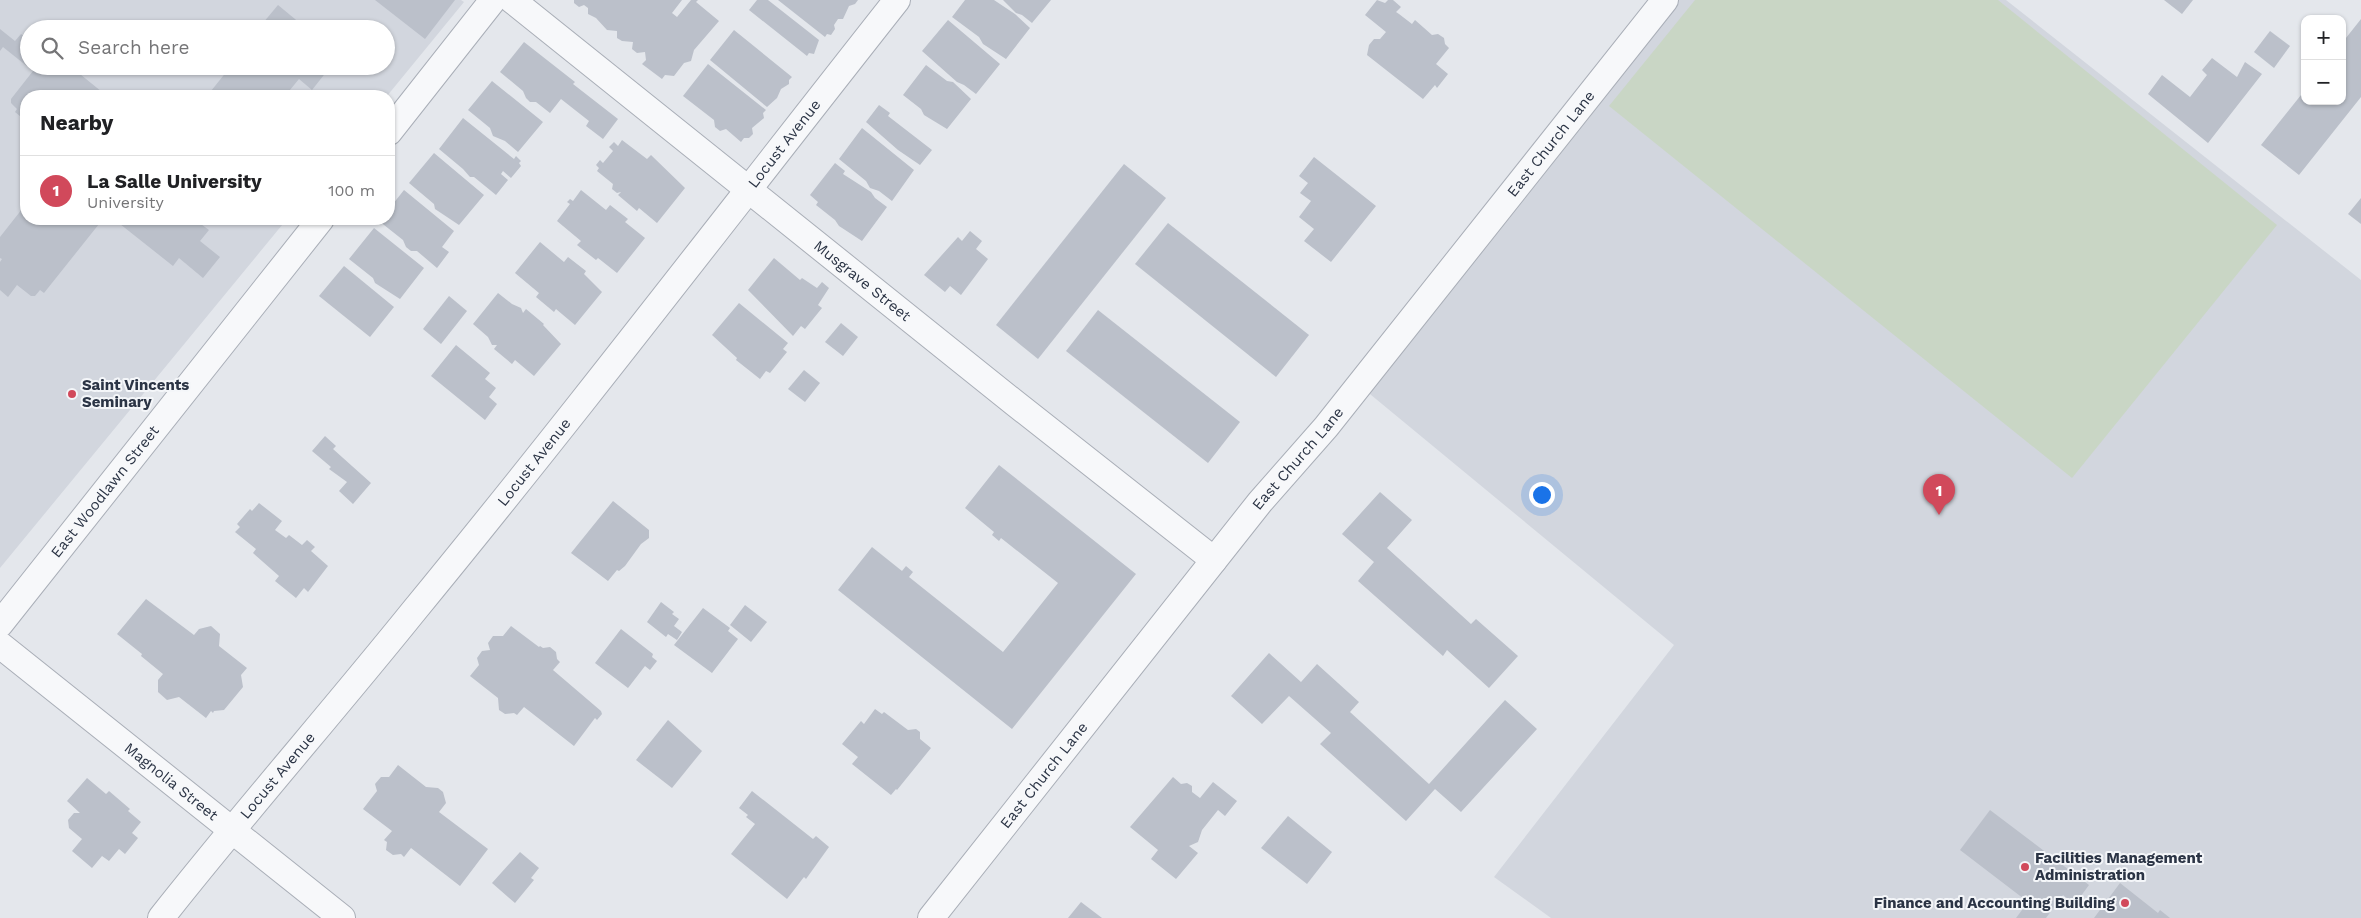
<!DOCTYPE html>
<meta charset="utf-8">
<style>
:root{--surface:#fff;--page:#f6f6f6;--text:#202124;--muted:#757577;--line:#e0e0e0;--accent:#d1495b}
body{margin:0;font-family:"Work Sans",sans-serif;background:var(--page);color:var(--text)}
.controls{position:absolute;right:15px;top:15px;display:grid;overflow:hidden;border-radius:10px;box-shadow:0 1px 4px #0004}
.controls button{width:45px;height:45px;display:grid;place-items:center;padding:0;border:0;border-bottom:1px solid var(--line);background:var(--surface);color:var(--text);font:25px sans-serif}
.you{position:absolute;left:1541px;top:494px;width:18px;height:18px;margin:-12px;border:4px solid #fff;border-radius:50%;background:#1a73e8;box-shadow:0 0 0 8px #1a73e833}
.badge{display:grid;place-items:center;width:32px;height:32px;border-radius:50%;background:var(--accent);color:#fff;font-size:16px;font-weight:700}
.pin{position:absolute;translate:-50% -41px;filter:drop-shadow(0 1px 2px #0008)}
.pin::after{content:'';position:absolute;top:26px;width:18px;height:15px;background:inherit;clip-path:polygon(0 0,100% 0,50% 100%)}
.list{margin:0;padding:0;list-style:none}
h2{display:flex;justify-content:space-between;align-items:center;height:65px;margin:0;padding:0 20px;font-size:21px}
h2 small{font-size:16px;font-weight:400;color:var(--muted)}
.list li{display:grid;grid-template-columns:32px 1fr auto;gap:15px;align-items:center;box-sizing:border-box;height:70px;padding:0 20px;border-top:1px solid var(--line)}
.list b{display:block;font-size:19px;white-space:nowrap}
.list p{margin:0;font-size:16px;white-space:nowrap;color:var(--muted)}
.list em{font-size:16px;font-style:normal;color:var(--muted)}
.icon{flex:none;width:28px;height:28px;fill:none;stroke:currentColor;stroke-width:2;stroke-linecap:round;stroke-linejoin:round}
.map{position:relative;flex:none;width:2361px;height:918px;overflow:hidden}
.search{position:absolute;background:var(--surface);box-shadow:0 1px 4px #0004;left:20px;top:20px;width:375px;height:55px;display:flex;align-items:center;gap:12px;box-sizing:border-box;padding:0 18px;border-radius:28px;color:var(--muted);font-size:19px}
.panel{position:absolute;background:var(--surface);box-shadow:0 1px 4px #0004;left:20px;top:90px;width:375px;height:135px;border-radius:20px}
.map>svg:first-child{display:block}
.built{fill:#d2d6de;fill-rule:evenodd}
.green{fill:#c9d6c5}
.building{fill:#bbc0ca}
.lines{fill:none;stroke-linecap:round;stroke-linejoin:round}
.street-casing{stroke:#a9aeb7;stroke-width:28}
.street{stroke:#f7f8fa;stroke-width:26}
.poi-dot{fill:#d1495b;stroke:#f4f6f9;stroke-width:2}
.labels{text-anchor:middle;stroke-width:4;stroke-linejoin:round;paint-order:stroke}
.street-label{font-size:15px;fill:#2b3445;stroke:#f4f6f9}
.poi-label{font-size:15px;font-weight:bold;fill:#2b3445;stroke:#f4f6f9;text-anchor:start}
</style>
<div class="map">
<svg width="2361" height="918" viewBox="0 0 2361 918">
<rect width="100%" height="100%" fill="#e4e7ec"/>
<g class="built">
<path d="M 0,0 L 461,0 L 464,2 L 387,96 L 26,96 L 26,219 L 287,219 L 0,568 ZM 29,29 L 386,29 L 386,66 L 29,66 Z"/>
<path d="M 1665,0 L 2006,0 L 2361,280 L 2361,918 L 1551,918 L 1494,877 L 1674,645 L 1359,385 Z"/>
</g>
<path class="green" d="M 1695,0 L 1998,0 L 2277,225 L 2072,478 L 1609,106 Z"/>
<g class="building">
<path d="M 375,0 L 455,0 L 425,39 Z"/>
<path d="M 574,0 L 682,0 L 672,13 L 677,17 L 691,0 L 698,0 L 696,2 L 719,21 L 694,50 L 691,61 L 684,63 L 674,76 L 665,75 L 662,79 L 642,64 L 646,60 L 645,52 L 637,53 L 632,49 L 633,42 L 622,41 L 617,38 L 617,31 L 607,30 L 596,18 L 588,14 L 588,8 L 584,5 L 579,7 L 574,3 Z"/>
<path d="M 757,0 L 768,0 L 819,40 L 814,54 L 809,53 L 807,56 L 749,10 Z"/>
<path d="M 778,0 L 858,0 L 855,4 L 849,6 L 843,19 L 838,19 L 834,25 L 835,29 L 831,35 L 827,34 L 825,37 Z"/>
<path d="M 965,0 L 994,0 L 1015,14 L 1030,28 L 1006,59 L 983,44 L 979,37 L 952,17 Z"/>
<path d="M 1003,0 L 1051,0 L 1032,23 L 1022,15 L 1016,13 Z"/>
<path d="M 1377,0 L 1385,3 L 1388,0 L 1393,0 L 1401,7 L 1396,12 L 1399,14 L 1412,24 L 1415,20 L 1432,35 L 1438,34 L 1444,38 L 1445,44 L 1449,48 L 1436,64 L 1448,74 L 1437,88 L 1435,85 L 1423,99 L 1367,55 L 1369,45 L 1374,39 L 1380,39 L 1386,32 L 1365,15 Z"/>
<path d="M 2164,0 L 2193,0 L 2182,14 Z"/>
<path d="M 278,5 L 307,29 L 258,29 Z"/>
<path d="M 2361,19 L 2361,97 L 2299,175 L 2261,145 L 2305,90 L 2305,101 L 2342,101 L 2342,43 Z"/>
<path d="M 948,20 L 1000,64 L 976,94 L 964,85 L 957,82 L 922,51 Z"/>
<path d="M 0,29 L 15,41 L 21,34 L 29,40 L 29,66 L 70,66 L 107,96 L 26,96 L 26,121 L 15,112 L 17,109 L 11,103 L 11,99 L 33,71 L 3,47 L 0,51 Z"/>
<path d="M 734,30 L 792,77 L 789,80 L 789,84 L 781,89 L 777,98 L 767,107 L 710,60 Z"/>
<path d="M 2270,31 L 2290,46 L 2274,68 L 2254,52 Z"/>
<path d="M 524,42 L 575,82 L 573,84 L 618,119 L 603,139 L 586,126 L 589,121 L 561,99 L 550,113 L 536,102 L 530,102 L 526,98 L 523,91 L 500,72 Z"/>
<path d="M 2212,58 L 2237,77 L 2245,62 L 2262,74 L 2208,143 L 2148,94 L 2162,75 L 2190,97 L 2207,75 L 2202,70 Z"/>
<path d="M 708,64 L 766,110 L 763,113 L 764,118 L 752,128 L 753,134 L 749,138 L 744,138 L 741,142 L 726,129 L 720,131 L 715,127 L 714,120 L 683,96 Z"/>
<path d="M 926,65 L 947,81 L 953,82 L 971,99 L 947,129 L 924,115 L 921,109 L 903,95 Z"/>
<path d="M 231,66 L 331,66 L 312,90 L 299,79 L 285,96 L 207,96 Z"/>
<path d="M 492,81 L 543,122 L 518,152 L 505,141 L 493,136 L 490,128 L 468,110 Z"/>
<path d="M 879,105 L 890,113 L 888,116 L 932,150 L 920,165 L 898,150 L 866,122 Z"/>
<path d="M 463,118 L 514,159 L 516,156 L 521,161 L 519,163 L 521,166 L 511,178 L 503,171 L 501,174 L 508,180 L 496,195 L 474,177 L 470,177 L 463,169 L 439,149 Z"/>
<path d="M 862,128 L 914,170 L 892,201 L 879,191 L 870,188 L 866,181 L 839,159 Z"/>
<path d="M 622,140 L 647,159 L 651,155 L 685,188 L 657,223 L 639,208 L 637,211 L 618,195 L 621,192 L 617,193 L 612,189 L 613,184 L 597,171 L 599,168 L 596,165 L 600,160 L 603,163 L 613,151 L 609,147 L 614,142 L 618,146 Z"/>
<path d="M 434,153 L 484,195 L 459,225 L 435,209 L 434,204 L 409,183 Z"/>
<path d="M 1314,157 L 1376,206 L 1331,262 L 1304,241 L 1314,229 L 1299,217 L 1311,201 L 1300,193 L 1308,183 L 1299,176 Z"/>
<path d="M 835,163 L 845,171 L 843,174 L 871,192 L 875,198 L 887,207 L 862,241 L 839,226 L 835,220 L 816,205 L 818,202 L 810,195 Z"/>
<path d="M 1124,164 L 1166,198 L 1038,359 L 996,325 Z"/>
<path d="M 404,190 L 454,231 L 442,247 L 449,252 L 437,268 L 417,251 L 411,251 L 406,247 L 403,240 L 379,221 L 381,219 L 389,219 L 389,209 Z"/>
<path d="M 581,190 L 606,210 L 610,205 L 628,219 L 625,222 L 645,238 L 617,273 L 598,258 L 596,260 L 577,245 L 581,241 L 557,221 L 570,204 L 567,202 L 570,199 L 573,201 Z"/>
<path d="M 2361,198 L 2361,224 L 2348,214 Z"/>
<path d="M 26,204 L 26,219 L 103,219 L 44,293 L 40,290 L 35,296 L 31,296 L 17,285 L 8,297 L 0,290 L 0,262 L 2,259 L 0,258 L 0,237 Z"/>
<path d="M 124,219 L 194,219 L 209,230 L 200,241 L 220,257 L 203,278 L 179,258 L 173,266 L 120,224 Z"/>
<path d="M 1168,223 L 1309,335 L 1276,377 L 1135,264 Z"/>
<path d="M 374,228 L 424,268 L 400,299 L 375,283 L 373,278 L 349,259 Z"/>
<path d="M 970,231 L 982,241 L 976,249 L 988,259 L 961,295 L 950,286 L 945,292 L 924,275 L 958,237 L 962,241 Z"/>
<path d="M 540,242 L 564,262 L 568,257 L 586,271 L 584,274 L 602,292 L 575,325 L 556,309 L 554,312 L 536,297 L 539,293 L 515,273 Z"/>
<path d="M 774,258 L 800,280 L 802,278 L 817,288 L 822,282 L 829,288 L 818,305 L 822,308 L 805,329 L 801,326 L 793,336 L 748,290 Z"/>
<path d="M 344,266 L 394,307 L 370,337 L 319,296 Z"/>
<path d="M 498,293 L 512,304 L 521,308 L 523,313 L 526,309 L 544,324 L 543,325 L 561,344 L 534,376 L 515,360 L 512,364 L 494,349 L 497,345 L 492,345 L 488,337 L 473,324 Z"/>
<path d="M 449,296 L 467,311 L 441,344 L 423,329 Z"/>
<path d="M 739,303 L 788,343 L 783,349 L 787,352 L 770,373 L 766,371 L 760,379 L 736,360 L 737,358 L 712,335 Z"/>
<path d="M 1098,310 L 1240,422 L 1208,463 L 1066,351 Z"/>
<path d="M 841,323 L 858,337 L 843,356 L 825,342 Z"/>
<path d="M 456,345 L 490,373 L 485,379 L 496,388 L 489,397 L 497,404 L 485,420 L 431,376 Z"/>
<path d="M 804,370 L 820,383 L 805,402 L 788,389 Z"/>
<path d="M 325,436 L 336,446 L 333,449 L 371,483 L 353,504 L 339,491 L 347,482 L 329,469 L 331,467 L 312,451 Z"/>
<path d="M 999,465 L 1136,574 L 1012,729 L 838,590 L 872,547 L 902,571 L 906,566 L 913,572 L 909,577 L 1003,652 L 1058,583 L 1001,538 L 999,541 L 992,535 L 994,532 L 965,508 Z"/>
<path d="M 1380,492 L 1412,520 L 1387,548 L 1471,624 L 1476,619 L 1518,656 L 1489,688 L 1447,650 L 1443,656 L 1358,581 L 1374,562 L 1342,534 Z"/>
<path d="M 613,501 L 649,530 L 649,538 L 641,544 L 625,566 L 619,571 L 617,570 L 608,581 L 571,553 Z"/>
<path d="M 259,503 L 282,521 L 275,530 L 286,538 L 289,535 L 302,545 L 307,540 L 315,547 L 311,551 L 328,566 L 308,592 L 304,588 L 296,598 L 275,581 L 279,576 L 253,553 L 256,549 L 235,532 L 240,527 L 237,524 L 250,509 L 252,511 Z"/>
<path d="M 146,599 L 194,635 L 199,629 L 211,626 L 220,634 L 219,646 L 247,668 L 241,675 L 243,687 L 224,710 L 214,711 L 213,713 L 211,711 L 206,718 L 179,697 L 167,700 L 158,692 L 158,680 L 163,674 L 141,656 L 142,654 L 117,634 Z"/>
<path d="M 661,602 L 674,612 L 672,614 L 679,619 L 674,626 L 682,632 L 677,640 L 668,634 L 666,637 L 647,622 Z"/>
<path d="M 745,605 L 767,622 L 751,642 L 730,625 Z"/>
<path d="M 703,608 L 730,628 L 728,631 L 738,639 L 712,673 L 674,645 Z"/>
<path d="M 511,626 L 539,647 L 540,646 L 543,648 L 550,647 L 556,652 L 557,659 L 560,662 L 553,670 L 601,711 L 602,714 L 597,720 L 595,718 L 574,746 L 524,707 L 517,715 L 514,713 L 505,714 L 499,710 L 498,698 L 470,676 L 479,665 L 477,658 L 482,651 L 490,650 L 488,643 L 493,636 L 503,636 Z"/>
<path d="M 621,629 L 653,654 L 652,657 L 657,661 L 650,670 L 645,666 L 628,688 L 595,663 Z"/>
<path d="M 1269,653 L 1301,682 L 1317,664 L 1359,702 L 1350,712 L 1429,784 L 1505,700 L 1537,729 L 1461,812 L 1435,789 L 1406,821 L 1320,744 L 1331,733 L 1289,696 L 1262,724 L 1231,696 Z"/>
<path d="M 875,709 L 882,714 L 884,712 L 908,730 L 916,729 L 920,732 L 920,739 L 931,748 L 897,790 L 896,789 L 891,795 L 852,764 L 858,757 L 842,744 L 861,721 L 864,724 Z"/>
<path d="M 668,720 L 702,751 L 672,788 L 636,760 Z"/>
<path d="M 398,765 L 426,787 L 438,788 L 443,792 L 446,803 L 439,812 L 488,849 L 460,886 L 411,848 L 404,857 L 401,854 L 393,855 L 386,850 L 387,842 L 384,840 L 392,831 L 363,809 L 377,791 L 375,784 L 381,777 L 389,777 Z"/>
<path d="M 1173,777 L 1181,784 L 1187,783 L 1192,786 L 1192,792 L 1200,798 L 1213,782 L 1237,801 L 1225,816 L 1218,810 L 1202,830 L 1198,842 L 1189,846 L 1198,853 L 1176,879 L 1151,859 L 1158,850 L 1130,827 Z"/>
<path d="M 87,778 L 106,794 L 109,791 L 130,809 L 128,811 L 141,822 L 132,833 L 138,838 L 125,854 L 119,849 L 109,861 L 102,856 L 92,868 L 72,851 L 82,839 L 69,828 L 68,820 L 74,813 L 80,813 L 67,801 Z"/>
<path d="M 752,791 L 813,839 L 816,836 L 829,847 L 806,879 L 804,877 L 787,899 L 731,854 L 755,824 L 746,817 L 748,815 L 739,808 Z"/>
<path d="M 1990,810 L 2089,885 L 2075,904 L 2063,895 L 2046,918 L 2016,918 L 2028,902 L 1960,850 Z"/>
<path d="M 1288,816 L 1332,852 L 1307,884 L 1261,848 Z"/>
<path d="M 520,852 L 539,868 L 531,878 L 534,880 L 515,903 L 492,883 Z"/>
<path d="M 2120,883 L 2158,913 L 2160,910 L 2170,918 L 2094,918 Z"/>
<path d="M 1081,902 L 1102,918 L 1068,918 Z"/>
</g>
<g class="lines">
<g class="street-casing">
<g id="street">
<path id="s1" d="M 512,0 L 1016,404 L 1214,560"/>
<path d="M 389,132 L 493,0"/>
<path id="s2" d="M 0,624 L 321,219"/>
<path id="s3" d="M 0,645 L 342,918"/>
<path id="s4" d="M 161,918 C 243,814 330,715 413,612 C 578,411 736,204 897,0"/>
<path id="s5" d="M 931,918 L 1260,502 L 1326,427 L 1665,0"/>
</g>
</g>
<use href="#street" class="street"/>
</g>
<g class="poi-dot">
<circle cx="72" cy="394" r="5"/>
<circle cx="2025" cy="867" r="5"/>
<circle cx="2125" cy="903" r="5"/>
</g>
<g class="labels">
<g class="street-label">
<text dy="5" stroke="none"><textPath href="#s5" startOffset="992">East Church Lane</textPath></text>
<text dy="5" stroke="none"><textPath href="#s4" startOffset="994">Locust Avenue</textPath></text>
<text dy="5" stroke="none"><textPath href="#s1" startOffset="449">Musgrave Street</textPath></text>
<text dy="5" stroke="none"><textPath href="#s5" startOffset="588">East Church Lane</textPath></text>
<text dy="5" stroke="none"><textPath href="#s4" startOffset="589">Locust Avenue</textPath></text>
<text dy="5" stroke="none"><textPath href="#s2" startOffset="169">East Woodlawn Street</textPath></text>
<text dy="5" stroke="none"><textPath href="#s4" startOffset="184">Locust Avenue</textPath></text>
<text dy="5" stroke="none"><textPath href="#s5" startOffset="182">East Church Lane</textPath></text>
<text dy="5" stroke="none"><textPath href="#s3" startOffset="219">Magnolia Street</textPath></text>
</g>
<g class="poi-label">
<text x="82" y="390">Saint Vincents<tspan x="82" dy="17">Seminary</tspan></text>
<text x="2035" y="863">Facilities Management<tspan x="2035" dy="17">Administration</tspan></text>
<text x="2115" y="908" text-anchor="end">Finance and Accounting Building</text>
</g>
</g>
</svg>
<div class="controls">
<button>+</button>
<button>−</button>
</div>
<div class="you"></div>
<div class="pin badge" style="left:1939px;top:515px">1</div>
<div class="search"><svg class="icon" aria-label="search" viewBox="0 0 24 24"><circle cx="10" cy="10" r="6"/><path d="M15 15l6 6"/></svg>Search here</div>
<section class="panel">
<h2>Nearby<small></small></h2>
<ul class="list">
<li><span class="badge">1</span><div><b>La Salle University</b><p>University</p></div><em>100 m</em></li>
</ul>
</section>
</div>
